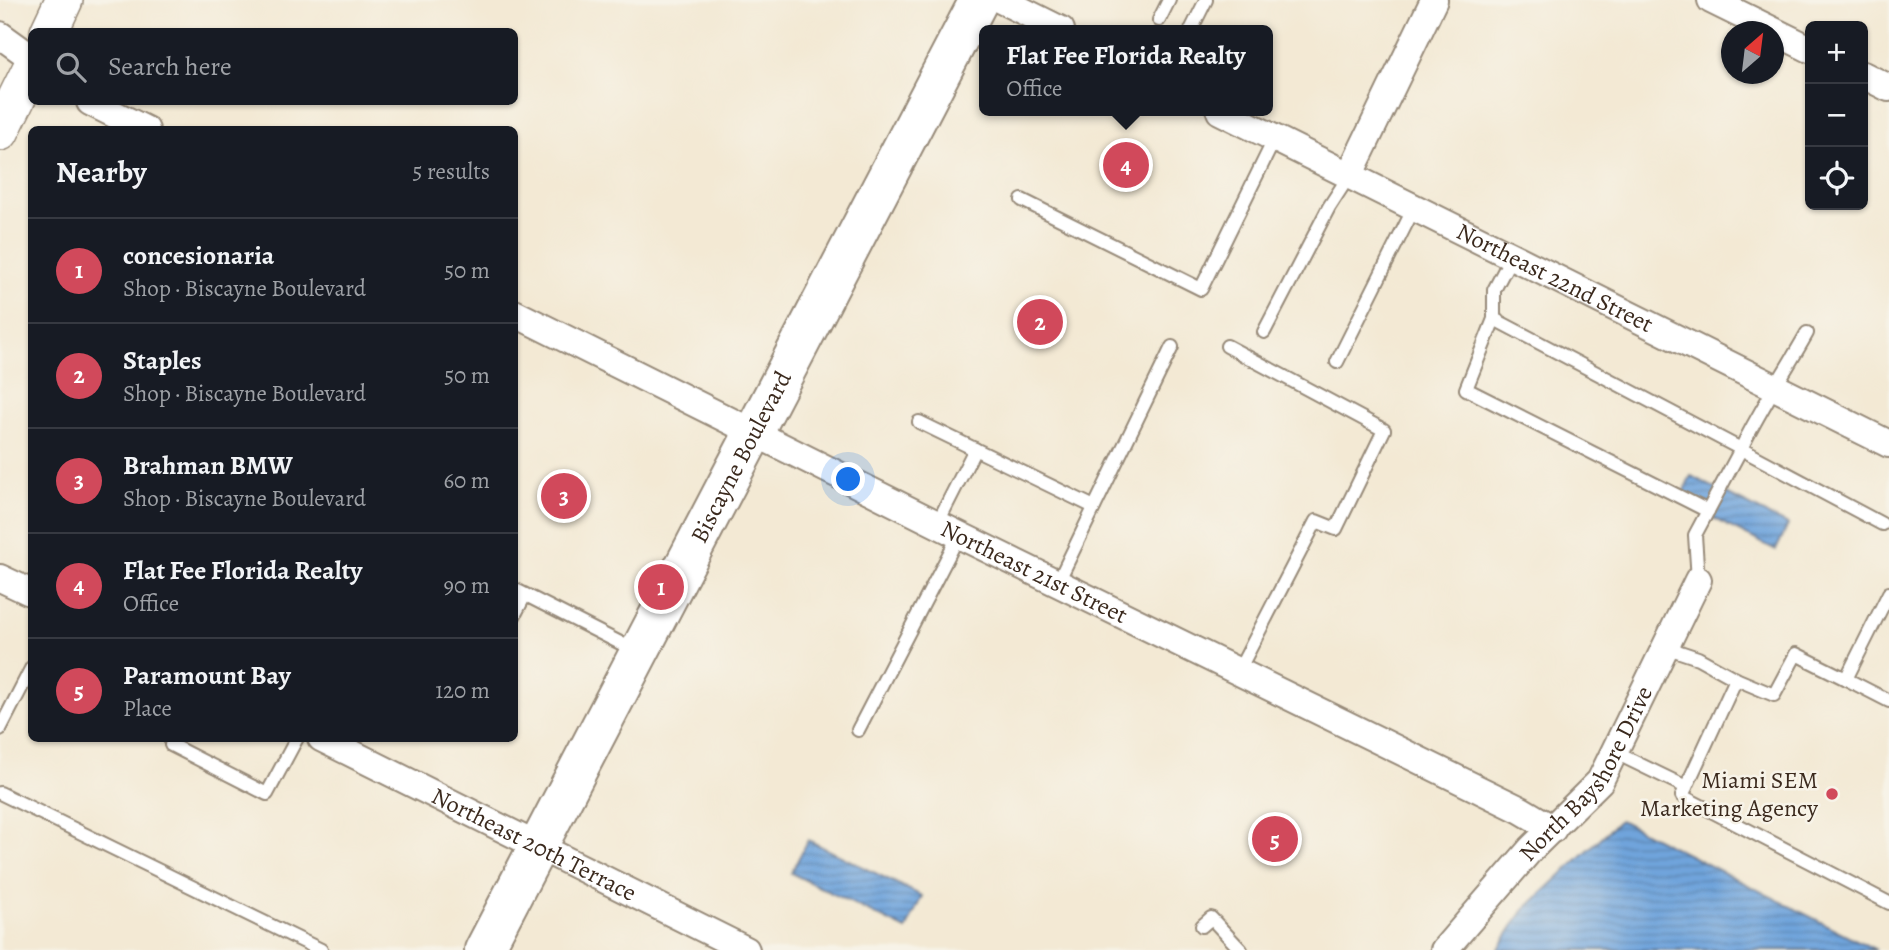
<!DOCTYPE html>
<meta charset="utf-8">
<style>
:root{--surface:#171b24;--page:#20242c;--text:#f1f3f6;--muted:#9ea1a6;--line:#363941;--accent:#d1495b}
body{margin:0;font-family:Alegreya,serif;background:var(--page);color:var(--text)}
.controls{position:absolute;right:21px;top:21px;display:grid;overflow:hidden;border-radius:10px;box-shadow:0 2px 5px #0004}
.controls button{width:63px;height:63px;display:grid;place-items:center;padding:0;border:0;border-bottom:2px solid var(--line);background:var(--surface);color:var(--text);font:35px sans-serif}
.compass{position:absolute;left:1721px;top:21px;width:63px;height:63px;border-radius:50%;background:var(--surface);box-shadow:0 2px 5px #0004;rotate:28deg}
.you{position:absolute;left:849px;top:480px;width:24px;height:24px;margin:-18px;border:5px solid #fff;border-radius:50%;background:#1a73e8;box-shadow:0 0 0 10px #1a73e833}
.badge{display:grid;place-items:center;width:46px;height:46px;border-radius:50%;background:var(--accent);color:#fff;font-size:23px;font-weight:700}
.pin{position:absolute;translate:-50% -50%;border:4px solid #fff;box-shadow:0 2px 7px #0006}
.popup{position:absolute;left:979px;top:25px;width:294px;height:91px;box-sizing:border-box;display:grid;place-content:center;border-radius:10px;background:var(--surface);filter:drop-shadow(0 2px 5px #0005);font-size:23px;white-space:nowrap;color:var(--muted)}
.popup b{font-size:26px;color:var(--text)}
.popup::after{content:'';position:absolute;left:50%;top:100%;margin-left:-14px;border:14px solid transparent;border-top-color:var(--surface)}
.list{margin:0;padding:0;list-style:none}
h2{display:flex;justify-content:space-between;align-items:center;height:91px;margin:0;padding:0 28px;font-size:30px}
h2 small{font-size:23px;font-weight:400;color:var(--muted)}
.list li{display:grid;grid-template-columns:46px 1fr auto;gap:21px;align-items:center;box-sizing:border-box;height:105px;padding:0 28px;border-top:2px solid var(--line)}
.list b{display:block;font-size:26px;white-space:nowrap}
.list p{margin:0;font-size:23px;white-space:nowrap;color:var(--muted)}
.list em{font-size:23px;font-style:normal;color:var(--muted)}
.icon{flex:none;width:38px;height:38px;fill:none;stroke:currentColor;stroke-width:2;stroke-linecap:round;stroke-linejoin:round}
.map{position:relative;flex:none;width:1889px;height:950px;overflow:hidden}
.search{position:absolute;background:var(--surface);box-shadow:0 2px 5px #0004;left:28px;top:28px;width:490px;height:77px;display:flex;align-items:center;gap:18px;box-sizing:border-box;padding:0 24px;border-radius:10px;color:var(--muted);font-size:26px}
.panel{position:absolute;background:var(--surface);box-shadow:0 2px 5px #0004;left:28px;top:126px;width:490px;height:616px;border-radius:10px}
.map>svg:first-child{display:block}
.water{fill:url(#water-rules);stroke:#56677d;stroke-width:2}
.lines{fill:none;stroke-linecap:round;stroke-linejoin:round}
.lane-casing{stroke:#978a79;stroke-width:16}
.street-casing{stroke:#978a79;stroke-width:30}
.secondary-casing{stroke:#978a79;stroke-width:40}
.primary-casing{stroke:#978a79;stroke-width:42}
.lane{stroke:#fff;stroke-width:12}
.street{stroke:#fff;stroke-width:26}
.secondary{stroke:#fff;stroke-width:37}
.primary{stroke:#fff;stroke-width:38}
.poi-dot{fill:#d1495b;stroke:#f7f3e8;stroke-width:2.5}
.labels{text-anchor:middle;stroke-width:5;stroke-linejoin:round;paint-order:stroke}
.street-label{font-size:24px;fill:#3b2a1e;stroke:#f7f3e8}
.poi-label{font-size:24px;fill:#3b2a1e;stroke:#f7f3e8;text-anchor:end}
</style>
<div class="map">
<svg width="1889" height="950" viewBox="0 0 1889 950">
<defs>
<pattern id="water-rules" width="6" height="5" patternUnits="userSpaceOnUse" patternTransform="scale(1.75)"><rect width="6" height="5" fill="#70a4dc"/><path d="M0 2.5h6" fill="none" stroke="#5d86b2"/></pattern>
</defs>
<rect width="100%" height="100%" fill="#f7f3e8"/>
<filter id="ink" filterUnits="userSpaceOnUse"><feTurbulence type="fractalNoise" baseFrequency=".0143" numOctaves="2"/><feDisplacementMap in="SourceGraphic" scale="14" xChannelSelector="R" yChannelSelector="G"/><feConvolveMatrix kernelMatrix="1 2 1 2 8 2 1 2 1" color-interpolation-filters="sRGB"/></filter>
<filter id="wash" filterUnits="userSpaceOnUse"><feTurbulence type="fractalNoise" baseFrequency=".00686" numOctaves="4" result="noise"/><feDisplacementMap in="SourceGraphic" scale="28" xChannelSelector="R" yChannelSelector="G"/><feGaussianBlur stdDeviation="1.57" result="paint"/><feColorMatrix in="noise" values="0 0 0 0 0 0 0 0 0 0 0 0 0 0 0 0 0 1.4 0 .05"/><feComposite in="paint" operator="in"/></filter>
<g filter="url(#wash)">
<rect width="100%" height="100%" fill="#f3e9d4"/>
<g class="water">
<path d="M 1691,476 L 1788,525 L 1776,550 L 1679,501 Z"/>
<path d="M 1620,820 L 1876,950 L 1498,950 L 1523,911 Z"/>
<path d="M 808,840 L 922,896 L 906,930 L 791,873 Z"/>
</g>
</g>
<g filter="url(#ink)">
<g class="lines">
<g class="lane-casing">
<g id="lane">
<path d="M 1159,20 L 1169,0"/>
<path d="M 1191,30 L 1206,0"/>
<path d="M 1022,200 L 1201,289 L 1275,138"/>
<path d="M 1512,256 L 1494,290 L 1494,319 L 1741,449 C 1760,409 1785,372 1807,333"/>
<path d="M 1494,319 L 1466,389 L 1708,511"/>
<path d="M 1264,332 L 1329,207 L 1349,176"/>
<path d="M 1227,346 L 1384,430 L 1336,529 L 1316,521 L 1239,670"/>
<path d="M 1337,362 L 1414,208"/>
<path d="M 919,422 L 1094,507"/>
<path d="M 937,524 L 975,449"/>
<path d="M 1698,580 L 1695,535 L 1741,449 L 1882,524"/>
<path d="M 1058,582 L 1172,347"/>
<path d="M 514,589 L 636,651"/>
<path d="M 1889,593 L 1846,679 L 1889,701"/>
<path d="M 514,616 L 525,595"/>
<path d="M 1665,647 L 1698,658 L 1736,679 L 1774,695 L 1796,654 L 1846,679"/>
<path d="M 1736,679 L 1682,796 L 1889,903"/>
<path d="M 0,729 L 32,667"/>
<path d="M 858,730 L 959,535"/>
<path d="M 175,738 L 171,745 L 267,794 L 297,738"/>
<path d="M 1614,752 L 1686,787"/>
<path d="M 0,793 L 321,950"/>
<path d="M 1202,926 L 1211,918 L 1241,950"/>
</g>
</g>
<g class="street-casing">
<g id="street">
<path d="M 1001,0 L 1061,30"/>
<path d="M 1711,0 L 1810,49"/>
<path d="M 0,35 L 32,58"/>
<path d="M 1863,75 L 1889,88"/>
<path d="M 90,102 L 146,130"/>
<path id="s1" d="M 1220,111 L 1889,444"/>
<path d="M 1349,176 L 1434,0"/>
<path id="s2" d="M 514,313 L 959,535 L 1521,810 L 1553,829"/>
<path d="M 0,578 L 32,593"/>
<path id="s3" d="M 321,738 L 746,950"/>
<path id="s4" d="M 1444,950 L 1531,849 L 1600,781 L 1698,580"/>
</g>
</g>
<g class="secondary-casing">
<g id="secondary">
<path d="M 49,32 L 64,0"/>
<path d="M 0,132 L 32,67"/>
</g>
</g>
<g class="primary-casing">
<g id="primary">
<path id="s5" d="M 484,950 L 979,0"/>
</g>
</g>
<use href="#lane" class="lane"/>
<use href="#street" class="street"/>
<use href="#secondary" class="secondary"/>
<use href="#primary" class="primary"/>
</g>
</g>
<circle class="poi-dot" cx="1832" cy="794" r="7"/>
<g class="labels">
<g class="street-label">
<text dy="8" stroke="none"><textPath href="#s1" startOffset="374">Northeast 22nd Street</textPath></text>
<text dy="8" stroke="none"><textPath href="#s5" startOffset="556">Biscayne Boulevard</textPath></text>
<text dy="8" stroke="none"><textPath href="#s2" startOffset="581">Northeast 21st Street</textPath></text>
<text dy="8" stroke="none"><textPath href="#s4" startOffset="228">North Bayshore Drive</textPath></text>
<text dy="8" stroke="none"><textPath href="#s3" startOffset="238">Northeast 20th Terrace</textPath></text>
</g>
<g class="poi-label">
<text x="1818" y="788">Miami SEM<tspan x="1818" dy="28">Marketing Agency</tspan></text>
</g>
</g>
</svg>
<div class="controls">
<button>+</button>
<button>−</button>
<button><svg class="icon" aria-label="locate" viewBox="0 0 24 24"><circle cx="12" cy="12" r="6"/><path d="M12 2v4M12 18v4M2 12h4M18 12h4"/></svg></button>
</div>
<svg class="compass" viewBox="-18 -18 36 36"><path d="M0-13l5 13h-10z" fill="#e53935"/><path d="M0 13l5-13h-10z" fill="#9ea1a6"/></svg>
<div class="you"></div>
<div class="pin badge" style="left:661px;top:587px">1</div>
<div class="pin badge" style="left:1040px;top:322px">2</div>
<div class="pin badge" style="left:564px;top:496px">3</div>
<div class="pin badge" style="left:1126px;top:165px">4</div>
<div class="popup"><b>Flat Fee Florida Realty</b>Office</div>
<div class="pin badge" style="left:1275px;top:839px">5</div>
<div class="search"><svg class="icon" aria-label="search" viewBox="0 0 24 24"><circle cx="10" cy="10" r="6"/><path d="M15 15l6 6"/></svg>Search here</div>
<section class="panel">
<h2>Nearby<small>5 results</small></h2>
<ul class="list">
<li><span class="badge">1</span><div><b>concesionaria</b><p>Shop · Biscayne Boulevard</p></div><em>50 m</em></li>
<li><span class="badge">2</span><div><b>Staples</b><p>Shop · Biscayne Boulevard</p></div><em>50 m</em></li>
<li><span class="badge">3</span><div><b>Brahman BMW</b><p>Shop · Biscayne Boulevard</p></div><em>60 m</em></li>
<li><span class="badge">4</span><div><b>Flat Fee Florida Realty</b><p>Office</p></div><em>90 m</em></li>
<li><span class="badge">5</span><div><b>Paramount Bay</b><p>Place</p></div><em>120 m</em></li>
</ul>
</section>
</div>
